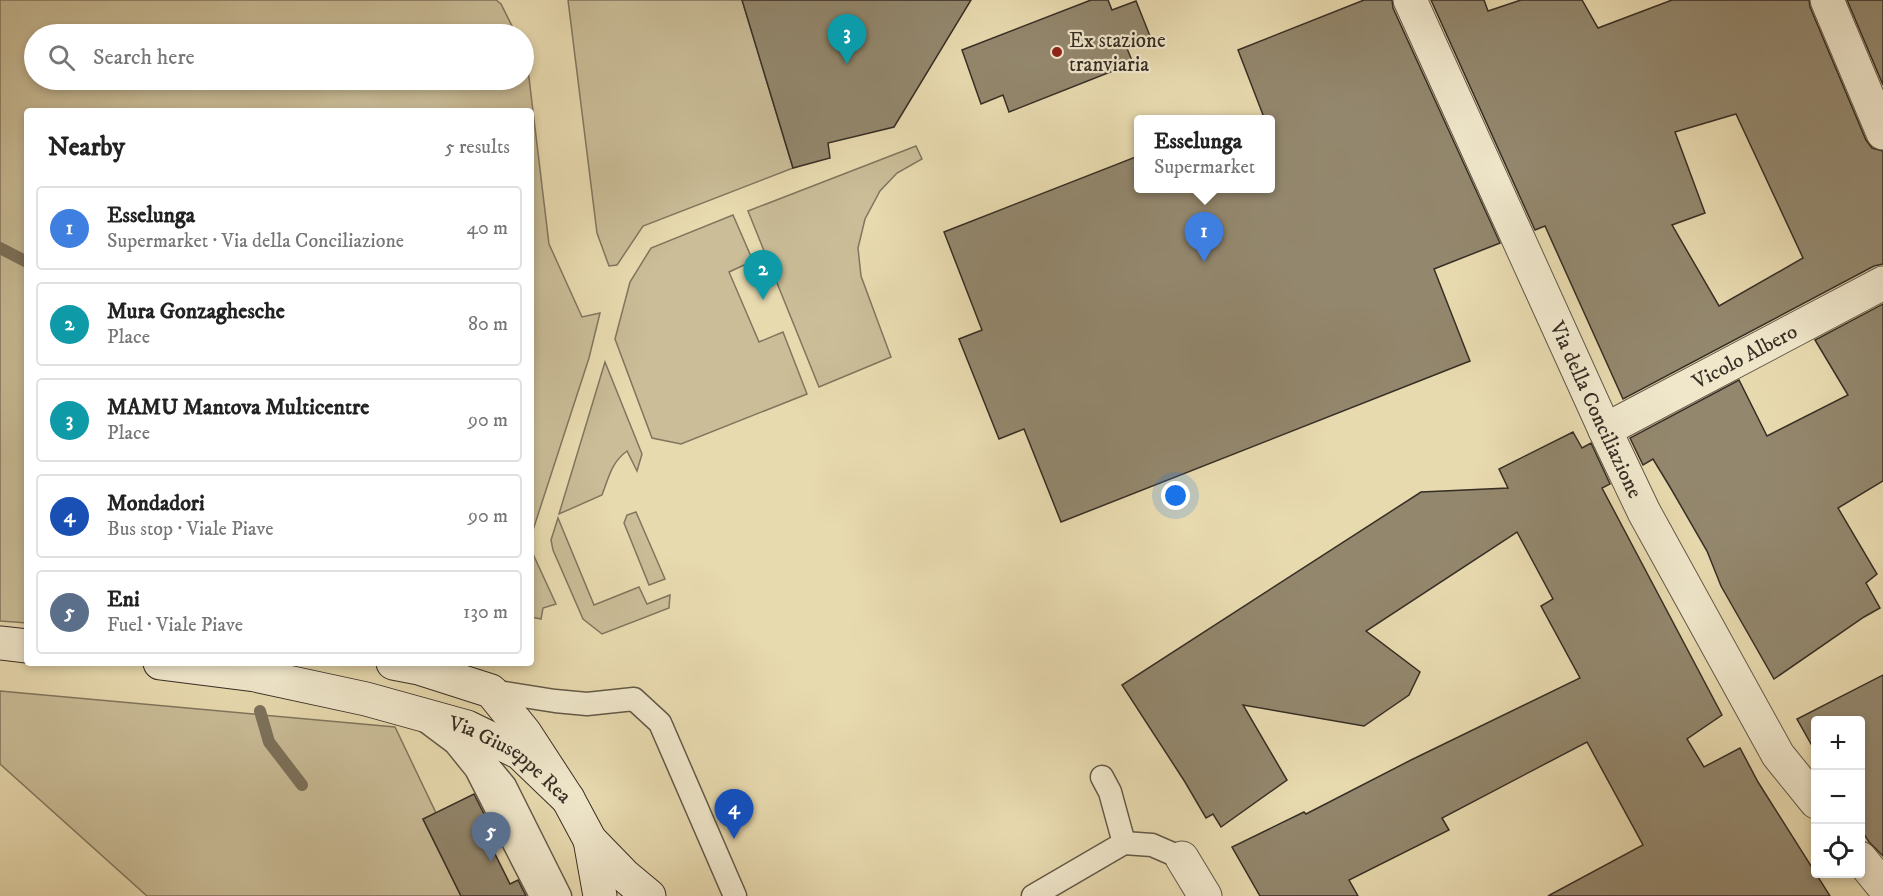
<!DOCTYPE html>
<meta charset="utf-8">
<style>
:root{--surface:#fff;--page:#f2f2f2;--text:#222;--muted:#767676;--line:#e0e0e0;--accent:#2563eb}
body{margin:0;font-family:"IM FELL DW Pica",serif;background:var(--page);color:var(--text)}
.controls{position:absolute;right:18px;bottom:18px;display:grid;overflow:hidden;border-radius:6px;box-shadow:0 3px 9px #0003}
.controls button{width:54px;height:54px;display:grid;place-items:center;padding:0;border:0;border-bottom:2px solid var(--line);background:var(--surface);color:var(--text);font:30px sans-serif}
.you{position:absolute;left:1176px;top:496px;width:21px;height:21px;margin:-15px;border:4px solid #fff;border-radius:50%;background:#1a73e8;box-shadow:0 0 0 9px #1a73e833}
.badge{display:grid;place-items:center;width:39px;height:39px;border-radius:50%;background:var(--accent);color:#fff;font-size:20px;font-weight:700}
.pin{position:absolute;translate:-50% -50px;filter:drop-shadow(0 2px 3px #0008)}
.pin::after{content:'';position:absolute;top:32px;width:21px;height:18px;background:inherit;clip-path:polygon(0 0,100% 0,50% 100%)}
.popup{position:absolute;left:1134px;top:115px;width:141px;height:78px;box-sizing:border-box;display:grid;place-content:center;border-radius:6px;background:var(--surface);filter:drop-shadow(0 2px 4px #0005);font-size:20px;white-space:nowrap;color:var(--muted)}
.popup b{font-size:22px;color:var(--text)}
.popup::after{content:'';position:absolute;left:50%;top:100%;margin-left:-12px;border:12px solid transparent;border-top-color:var(--surface)}
.list{margin:0;padding:0;list-style:none}
h2{display:flex;justify-content:space-between;align-items:center;height:78px;margin:0;padding:0 24px;font-size:26px}
h2 small{font-size:20px;font-weight:400;color:var(--muted)}
.list li{display:grid;grid-template-columns:39px 1fr auto;gap:18px;align-items:center;box-sizing:border-box;height:84px;margin:0 12px 12px;padding:0 12px;border:2px solid var(--line);border-radius:6px}
.list b{display:block;font-size:22px;white-space:nowrap}
.list p{margin:0;font-size:20px;white-space:nowrap;color:var(--muted)}
.list em{font-size:20px;font-style:normal;color:var(--muted)}
.icon{flex:none;width:33px;height:33px;fill:none;stroke:currentColor;stroke-width:2;stroke-linecap:round;stroke-linejoin:round}
.map{position:relative;flex:none;width:1883px;height:896px;overflow:hidden}
.search{position:absolute;background:var(--surface);box-shadow:0 3px 9px #0003;left:24px;top:24px;width:510px;height:66px;display:flex;align-items:center;gap:15px;box-sizing:border-box;padding:0 21px;border-radius:33px;color:var(--muted);font-size:22px}
.panel{position:absolute;background:var(--surface);box-shadow:0 3px 9px #0003;left:24px;top:108px;width:510px;height:558px;border-radius:6px}
.map>svg:first-child{display:block}
.green{fill:#cabd98;stroke:#80765e;stroke-width:1.5}
.lines{fill:none;stroke-linecap:round;stroke-linejoin:round}
.stream{stroke:#7d725c;stroke-width:12}
.building{fill:#93876d;stroke:#372e25;stroke-width:1.5;fill-rule:evenodd}
.lane-casing{stroke:#635948;stroke-width:25}
.street-casing{stroke:#635948;stroke-width:35}
.secondary-casing{stroke:#372e25;stroke-width:35}
.lane{stroke:#f0e7cb;stroke-width:22}
.street{stroke:#f0e7cb;stroke-width:33}
.secondary{stroke:#f0e7cb;stroke-width:33}
.poi-dot{fill:#8f2418;stroke:#f0e7cb;stroke-width:2}
.labels{text-anchor:middle;stroke-width:4.5;stroke-linejoin:round;paint-order:stroke}
.poi-label{font-size:21px;fill:#372e25;stroke:#f0e7cb;text-anchor:start}
.street-label{font-size:21px;fill:#372e25;stroke:#f0e7cb}
</style>
<div class="map">
<svg width="1883" height="896" viewBox="0 0 1883 896">
<rect width="100%" height="100%" fill="#e8daaf"/>
<filter id="stains"><feTurbulence type="fractalNoise" baseFrequency=".00333" numOctaves="4"/><feColorMatrix values="0 0 0 0 .2 0 0 0 0 .09 0 0 0 0 .02 0 0 0 .5 -.17"/></filter>
<radialGradient id="worn" r=".72"><stop offset=".6" stop-color="#630" stop-opacity="0"/><stop offset="1" stop-color="#630" stop-opacity=".3"/></radialGradient>
<g class="green">
<path d="M 0,0 L 496,0 L 501,4 L 516,34 L 34,34 L 34,80 L 524,80 L 524,48 L 526,53 L 549,244 L 582,317 L 600,313 L 589,358 L 532,533 L 533,554 L 556,604 L 543,608 L 541,619 L 531,617 L 531,111 L 27,111 L 27,623 L 0,621 Z"/>
<path d="M 568,0 L 742,0 L 793,168 L 643,226 L 617,265 L 609,266 L 597,233 Z"/>
<path d="M 916,146 L 922,159 L 897,173 L 880,191 L 865,219 L 858,248 L 861,276 L 891,357 L 819,387 L 748,211 Z"/>
<path d="M 733,215 L 753,261 L 729,272 L 759,342 L 783,332 L 807,394 L 681,444 L 652,438 L 615,339 L 630,282 L 651,248 Z"/>
<path d="M 605,362 L 642,454 L 637,471 L 627,451 C 611,463 609,477 602,495 L 559,514 Z"/>
<path d="M 636,512 L 665,579 L 649,585 L 624,523 L 627,515 Z"/>
<path d="M 558,518 L 594,605 L 639,587 L 647,604 L 670,595 L 669,608 L 602,634 L 583,619 L 553,550 L 551,540 Z"/>
<path d="M 0,691 L 395,727 L 436,813 L 423,819 L 461,896 L 147,896 L 0,764 Z"/>
</g>
<g class="lines">
<g class="stream">
<path d="M 0,248 L 27,262"/>
<path d="M 260,711 L 269,742 L 302,785"/>
</g>
</g>
<g class="building">
<path d="M 742,0 L 971,0 L 894,127 L 828,143 L 830,158 L 793,168 Z"/>
<path d="M 1091,0 L 1108,0 L 1112,10 L 1136,1 L 1150,36 L 1126,46 L 1133,63 L 1009,112 L 1003,95 L 981,104 L 962,50 Z"/>
<path d="M 1364,0 L 1392,0 L 1393,8 L 1500,243 L 1434,269 L 1470,361 L 1061,522 L 1024,429 L 999,439 L 959,339 L 982,330 L 944,232 L 1138,156 L 1138,189 L 1270,189 L 1270,120 L 1265,120 L 1238,50 Z"/>
<path d="M 1431,0 L 1484,0 L 1488,11 L 1521,0 L 1582,0 L 1598,28 L 1672,0 L 1809,0 L 1810,7 L 1866,140 L 1872,148 L 1883,151 L 1883,264 L 1874,266 L 1623,399 L 1545,226 L 1535,230 ZM 1736,114 L 1803,258 L 1719,306 L 1672,225 L 1705,213 L 1675,132 Z"/>
<path d="M 1847,0 L 1883,0 L 1883,85 Z"/>
<path d="M 1883,304 L 1883,481 L 1838,508 L 1877,574 L 1866,583 L 1880,608 L 1864,617 L 1774,679 L 1721,586 L 1707,551 L 1670,487 L 1653,459 L 1643,465 L 1630,438 L 1739,380 L 1767,436 L 1848,395 L 1815,340 Z"/>
<path d="M 1573,432 L 1582,448 L 1591,443 L 1610,484 L 1602,488 L 1722,715 L 1687,739 L 1704,767 L 1740,748 L 1758,782 L 1830,896 L 1548,896 L 1643,845 L 1587,742 L 1442,818 L 1449,830 L 1349,880 L 1358,896 L 1260,896 L 1232,847 L 1304,812 L 1306,814 L 1411,760 L 1580,678 L 1541,606 L 1553,599 L 1517,532 L 1366,631 L 1420,672 L 1409,695 L 1364,726 L 1243,705 L 1287,780 L 1221,827 L 1213,814 L 1206,818 L 1185,782 L 1122,685 L 1421,492 L 1508,488 L 1499,469 Z"/>
<path d="M 1883,675 L 1883,856 L 1869,842 L 1860,828 L 1860,720 L 1815,720 L 1815,751 L 1797,719 Z"/>
<path d="M 474,794 L 490,826 L 483,830 L 510,884 L 518,880 L 526,896 L 461,896 L 423,819 Z"/>
</g>
<g class="lines">
<g class="lane-casing">
<g id="lane">
<path d="M 491,691 L 555,701 L 587,704 L 634,699 L 660,723 L 735,896"/>
<path d="M 427,722 L 455,743 L 476,769 L 541,896"/>
<path d="M 476,757 L 487,764 L 505,786 L 560,896"/>
<path d="M 1124,843 L 1152,845 L 1182,858"/>
<path d="M 1033,896 L 1124,843 L 1110,792 L 1102,777"/>
</g>
</g>
<g class="street-casing">
<g id="street">
<path id="s1" d="M 1410,0 L 1605,430 L 1644,512 L 1778,755 L 1816,802"/>
<path d="M 1827,0 L 1883,133"/>
<path id="s2" d="M 1605,430 L 1883,283"/>
<path d="M 1182,858 L 1205,896"/>
<path d="M 1860,858 L 1883,886"/>
</g>
</g>
<g class="secondary-casing">
<g id="secondary">
<path d="M 0,643 L 27,646"/>
<path id="s3" d="M 160,663 L 255,675 L 366,699 L 467,727 L 520,753 L 568,799"/>
<path d="M 393,663 L 419,668 L 491,691 L 525,733 L 568,799 L 590,840 L 625,876 L 649,896"/>
<path d="M 590,840 L 600,896"/>
</g>
</g>
<use href="#lane" class="lane"/>
<use href="#street" class="street"/>
<use href="#secondary" class="secondary"/>
</g>
<circle class="poi-dot" cx="1057" cy="52" r="6"/>
<g class="labels">
<g class="poi-label">
<text x="1069" y="47">Ex stazione<tspan x="1069" dy="24">tranviaria</tspan></text>
</g>
<g class="street-label">
<text dy="7" stroke="none"><textPath href="#s2" startOffset="158">Vicolo Albero</textPath></text>
<text dy="7" stroke="none"><textPath href="#s1" startOffset="450">Via della Conciliazione</textPath></text>
<text dy="7" stroke="none"><textPath href="#s3" startOffset="368">Via Giuseppe Rea</textPath></text>
</g>
</g>
<rect width="100%" height="100%" filter="url(#stains)"/>
<rect width="100%" height="100%" fill="url(#worn)"/>
</svg>
<div class="controls">
<button>+</button>
<button>−</button>
<button><svg class="icon" aria-label="locate" viewBox="0 0 24 24"><circle cx="12" cy="12" r="6"/><path d="M12 2v4M12 18v4M2 12h4M18 12h4"/></svg></button>
</div>
<div class="you"></div>
<div class="pin badge" style="left:1204px;top:262px;background:#3f7fe0">1</div>
<div class="popup"><b>Esselunga</b>Supermarket</div>
<div class="pin badge" style="left:763px;top:300px;background:#0f9aa8">2</div>
<div class="pin badge" style="left:847px;top:64px;background:#0f9aa8">3</div>
<div class="pin badge" style="left:734px;top:839px;background:#1a4fb4">4</div>
<div class="pin badge" style="left:491px;top:862px;background:#5c6f8a">5</div>
<div class="search"><svg class="icon" aria-label="search" viewBox="0 0 24 24"><circle cx="10" cy="10" r="6"/><path d="M15 15l6 6"/></svg>Search here</div>
<section class="panel">
<h2>Nearby<small>5 results</small></h2>
<ul class="list">
<li><span class="badge" style="background:#3f7fe0">1</span><div><b>Esselunga</b><p>Supermarket · Via della Conciliazione</p></div><em>40 m</em></li>
<li><span class="badge" style="background:#0f9aa8">2</span><div><b>Mura Gonzaghesche</b><p>Place</p></div><em>80 m</em></li>
<li><span class="badge" style="background:#0f9aa8">3</span><div><b>MAMU Mantova Multicentre</b><p>Place</p></div><em>90 m</em></li>
<li><span class="badge" style="background:#1a4fb4">4</span><div><b>Mondadori</b><p>Bus stop · Viale Piave</p></div><em>90 m</em></li>
<li><span class="badge" style="background:#5c6f8a">5</span><div><b>Eni</b><p>Fuel · Viale Piave</p></div><em>130 m</em></li>
</ul>
</section>
</div>
